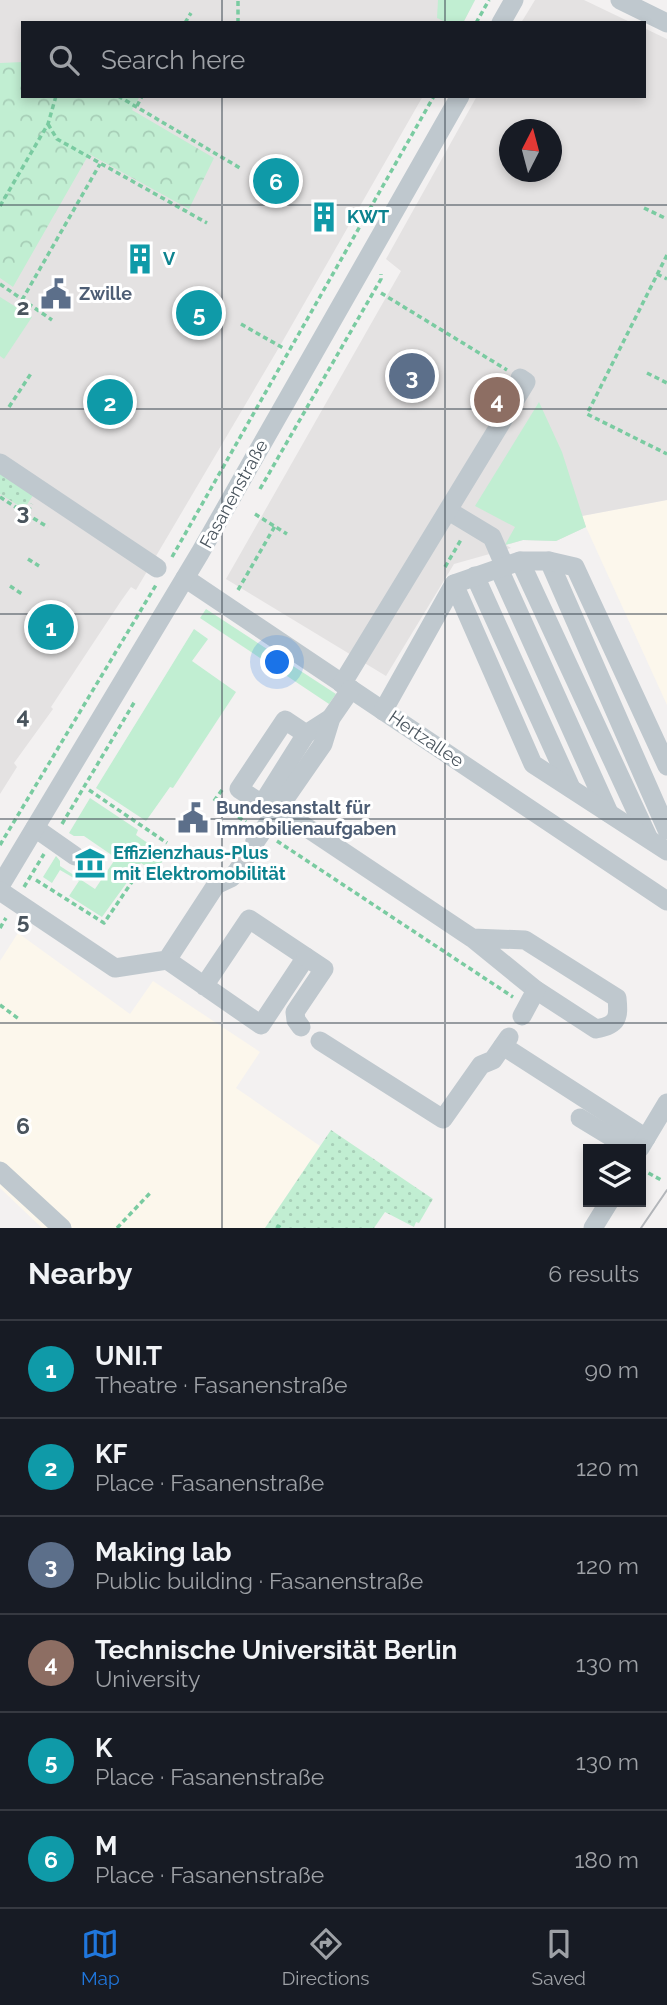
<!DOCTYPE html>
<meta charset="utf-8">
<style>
:root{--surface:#171b24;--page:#20242c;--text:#f1f3f6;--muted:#9ea1a6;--line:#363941;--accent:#2077dd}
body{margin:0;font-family:Raleway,sans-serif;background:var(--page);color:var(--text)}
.controls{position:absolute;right:21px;bottom:21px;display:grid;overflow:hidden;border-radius:0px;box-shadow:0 4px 10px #0003}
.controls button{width:63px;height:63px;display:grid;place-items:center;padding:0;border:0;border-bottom:2px solid var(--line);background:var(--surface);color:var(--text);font:35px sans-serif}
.compass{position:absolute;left:499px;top:119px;width:63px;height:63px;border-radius:50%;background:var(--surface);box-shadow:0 4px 10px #0003;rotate:6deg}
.you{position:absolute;left:278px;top:663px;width:24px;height:24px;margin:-18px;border:5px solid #fff;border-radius:50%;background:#1a73e8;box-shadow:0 0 0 10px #1a73e833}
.badge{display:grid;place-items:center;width:46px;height:46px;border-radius:50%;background:var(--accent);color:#fff;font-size:23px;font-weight:700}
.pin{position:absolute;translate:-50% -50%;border:4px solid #fff;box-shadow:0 2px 7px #0006}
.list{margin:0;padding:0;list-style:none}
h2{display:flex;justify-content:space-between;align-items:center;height:91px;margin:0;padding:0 28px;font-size:30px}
h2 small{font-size:23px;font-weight:400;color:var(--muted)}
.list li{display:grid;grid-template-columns:46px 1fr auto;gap:21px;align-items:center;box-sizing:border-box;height:98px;padding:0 28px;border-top:2px solid var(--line)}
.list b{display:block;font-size:26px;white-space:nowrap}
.list p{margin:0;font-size:23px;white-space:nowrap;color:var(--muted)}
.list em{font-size:23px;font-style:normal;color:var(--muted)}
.icon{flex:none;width:38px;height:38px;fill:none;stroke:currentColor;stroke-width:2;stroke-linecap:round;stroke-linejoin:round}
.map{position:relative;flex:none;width:667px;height:1228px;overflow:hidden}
.search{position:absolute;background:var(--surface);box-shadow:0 4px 10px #0003;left:21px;right:21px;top:21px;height:77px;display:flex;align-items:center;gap:18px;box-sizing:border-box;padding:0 24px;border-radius:0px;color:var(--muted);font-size:26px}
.sheet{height:679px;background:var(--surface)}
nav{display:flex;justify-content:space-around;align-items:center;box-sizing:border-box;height:98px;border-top:2px solid var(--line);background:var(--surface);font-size:19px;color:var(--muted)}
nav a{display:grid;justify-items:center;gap:4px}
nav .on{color:var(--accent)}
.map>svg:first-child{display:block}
.commercial{fill:#fcf7ec}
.education{fill:#e4e2e2;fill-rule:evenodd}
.grass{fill:#c1eed2}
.forest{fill:url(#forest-crowns)}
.garden{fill:url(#garden-dots)}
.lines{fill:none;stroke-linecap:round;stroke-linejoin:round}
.minor-tunnel{stroke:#c8cacc;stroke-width:19;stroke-dasharray:19 10;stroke-linecap:butt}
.path{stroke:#7acba1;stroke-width:3.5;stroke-dasharray:5 3.5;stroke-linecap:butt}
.minor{stroke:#bfc8ce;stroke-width:19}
.tram{stroke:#b3b6ba;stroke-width:2}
.grid{fill:none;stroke:#49545d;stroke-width:2;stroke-opacity:0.55}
.labels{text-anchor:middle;stroke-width:6;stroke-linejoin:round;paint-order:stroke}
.culture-label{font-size:18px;font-weight:bold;fill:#0d838f;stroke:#fff;text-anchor:start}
.service-label{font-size:18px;font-weight:bold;fill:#4e5e75;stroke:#fff;text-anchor:start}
.street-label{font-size:18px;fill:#49545d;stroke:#fff}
.grid-label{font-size:23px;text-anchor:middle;font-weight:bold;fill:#49545d;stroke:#fff;stroke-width:6;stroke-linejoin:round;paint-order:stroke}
</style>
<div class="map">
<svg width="667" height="1228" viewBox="0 0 667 1228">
<defs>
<pattern id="forest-crowns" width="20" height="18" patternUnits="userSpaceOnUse" patternTransform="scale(1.75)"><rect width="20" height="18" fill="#c1eed2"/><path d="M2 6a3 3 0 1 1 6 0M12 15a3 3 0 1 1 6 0" fill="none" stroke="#a7ceb7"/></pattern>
<pattern id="garden-dots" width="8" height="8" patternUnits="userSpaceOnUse" patternTransform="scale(1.75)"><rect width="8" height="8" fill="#c1eed2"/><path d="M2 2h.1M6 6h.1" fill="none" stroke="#a7ceb7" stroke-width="1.8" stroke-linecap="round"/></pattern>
</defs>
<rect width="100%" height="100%" fill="#f3f1f1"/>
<g class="commercial">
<path d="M 667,500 L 667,705 L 581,516 Z"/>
<path d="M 18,933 L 130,1014 L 153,981 L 260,1052 L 236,1088 L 320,1146 L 265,1228 L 42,1228 L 0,1188 L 0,961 Z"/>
</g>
<g class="education">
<path d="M 0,0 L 475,0 L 463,23 L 23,23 L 23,96 L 423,96 L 281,344 L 136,590 L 131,587 L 121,601 L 51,707 L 53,709 L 14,763 L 17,767 L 0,794 Z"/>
<path d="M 535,0 L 584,0 L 632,23 L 521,23 Z"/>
<path d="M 644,28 L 667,39 L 667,500 L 582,516 L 586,527 L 556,541 L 523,540 L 506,545 L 511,548 L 454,564 L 386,676 L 226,579 L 401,271 L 386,259 L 477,96 L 644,96 ZM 510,130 L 552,130 L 552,172 L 510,172 Z"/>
</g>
<g class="grass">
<path d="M 438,0 L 475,0 L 463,23 L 448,23 L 437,18 Z"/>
<path d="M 0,297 L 32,317 L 4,359 L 0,356 Z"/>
<path d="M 539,402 L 562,452 L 586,527 L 556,541 L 523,540 L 505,545 L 515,527 L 475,506 Z"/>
<path d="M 206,609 L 336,694 L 329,704 L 200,618 Z"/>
<path d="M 194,629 L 208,639 L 192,661 L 236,692 L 173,788 L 170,787 L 146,821 L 96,788 Z"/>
<path d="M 90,798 L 138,830 L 136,835 L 167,856 L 154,872 L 141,863 L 102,917 L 69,896 L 79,881 L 60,870 L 52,883 L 43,877 L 56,856 L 60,861 L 60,866 L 95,889 L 116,858 L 84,836 L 74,836 L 69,833 Z"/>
</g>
<path class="forest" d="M 23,62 L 23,96 L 140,96 L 132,110 L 214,158 L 189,209 L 89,154 L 13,287 L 0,278 L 0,63 Z"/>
<g class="garden">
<path d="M 0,471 L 34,494 L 24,509 L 0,494 Z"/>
<path d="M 331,1130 L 433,1199 L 419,1223 L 416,1222 L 414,1227 L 385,1212 L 374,1228 L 265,1228 Z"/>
</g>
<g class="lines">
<path class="minor-tunnel" d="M 238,870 L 255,842"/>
<g class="path">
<path d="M 185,23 L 191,13"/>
<path d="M 238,23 L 238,0"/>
<path d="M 476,23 L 489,0"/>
<path d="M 118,96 L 240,168"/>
<path d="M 137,106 L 142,96"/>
<path d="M 48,124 L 57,139 L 207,223"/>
<path d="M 0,206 L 48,124 L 56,96"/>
<path d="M 644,208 L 667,219"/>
<path d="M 667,255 L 587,414 L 667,454"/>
<path d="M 657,274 L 667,279"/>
<path d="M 0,284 L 52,320"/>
<path d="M 381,293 L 507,370"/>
<path d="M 22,300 L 100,164"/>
<path d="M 241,324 L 283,348"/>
<path d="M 647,373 L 667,383"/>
<path d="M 9,407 L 32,372"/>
<path d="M 260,489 L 381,279 L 381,274"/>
<path d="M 0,497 L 26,514 L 32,504"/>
<path d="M 26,514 L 48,527"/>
<path d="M 255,514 L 287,534"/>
<path d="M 172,557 L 434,96"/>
<path d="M 28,559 L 39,566"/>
<path d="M 445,567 L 462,538"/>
<path d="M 10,586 L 22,594"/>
<path d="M 238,590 L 275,526"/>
<path d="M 89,790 L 167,843"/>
<path d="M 222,790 L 214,801 L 246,822"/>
<path d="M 62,824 L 135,701"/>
<path d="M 277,841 L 513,997"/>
<path d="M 0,845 L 156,585"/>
<path d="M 36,880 L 104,923 L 140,870"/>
<path d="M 24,887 L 44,854"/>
<path d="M 0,928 L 6,918"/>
<path d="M 0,1005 L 19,1019"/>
<path d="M 641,1169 L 663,1181"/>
<path d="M 117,1228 L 151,1192"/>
<path d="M 277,1228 L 278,1226 L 281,1228"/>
</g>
<g class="minor">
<path d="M 620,0 L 667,23"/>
<path d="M 501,23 L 514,0"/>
<path d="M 0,463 L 157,568"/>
<path d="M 449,511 L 492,537 L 505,567"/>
<path d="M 520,561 L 648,837"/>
<path d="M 549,561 L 667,830"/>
<path d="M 499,569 L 609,813"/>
<path d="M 475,576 L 571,788"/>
<path d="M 185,578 L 667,901"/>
<path d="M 454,584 L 533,764 L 667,851"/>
<path d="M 342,684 L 526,382 L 520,378"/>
<path d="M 383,711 L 454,584 L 520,561 L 549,561 L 575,567 L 667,766"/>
<path d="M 262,804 L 306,734"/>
<path d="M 279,809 L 472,938 L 536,990 L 596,1029 C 618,1025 619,1018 617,998 L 525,940 L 472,938"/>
<path d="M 276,813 L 239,789 L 285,720 L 306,734 L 331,718"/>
<path d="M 35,828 L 75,856"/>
<path d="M 255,842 L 323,744 L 331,718 L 351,689"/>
<path d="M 0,886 L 200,553 L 460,96"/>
<path d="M 0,891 L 115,968 L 167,960 L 216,885 L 231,878 L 238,870"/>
<path d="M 167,960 L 261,1025 L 306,957 L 249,919 L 204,986"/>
<path d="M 522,1016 L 536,990"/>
<path d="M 301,1027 L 296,1020 L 295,1012 L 324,969 L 306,957"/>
<path d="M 320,1041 L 443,1119 L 481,1065 L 493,1060 L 509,1037"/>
<path d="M 503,1046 L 646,1138"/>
<path d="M 580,1118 L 631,1149"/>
<path d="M 640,1148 L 667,1103"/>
<path d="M 0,1171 L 62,1228"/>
<path d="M 593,1228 L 609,1202"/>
</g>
<path class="tram" d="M 641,1228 L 667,1190"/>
</g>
<path class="grid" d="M 222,0 L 222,23M 445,0 L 445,23M 222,96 L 222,1228M 445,96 L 445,1228M 0,205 L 667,205M 0,409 L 667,409M 0,614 L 667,614M 0,819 L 667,819M 0,1023 L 667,1023"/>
<defs>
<g id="building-bare" transform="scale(2.415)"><path d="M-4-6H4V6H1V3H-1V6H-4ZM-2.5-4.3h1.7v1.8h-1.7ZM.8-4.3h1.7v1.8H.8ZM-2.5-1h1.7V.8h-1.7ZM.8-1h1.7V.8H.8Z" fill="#0f9aa8" stroke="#fff" stroke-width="2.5" paint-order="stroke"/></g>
<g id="civic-bare" transform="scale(2.415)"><path d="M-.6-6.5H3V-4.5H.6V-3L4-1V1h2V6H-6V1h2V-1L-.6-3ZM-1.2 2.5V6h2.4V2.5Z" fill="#5c6f8a" stroke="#fff" stroke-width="2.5" paint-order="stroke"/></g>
<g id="museum-bare" transform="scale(2.415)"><path d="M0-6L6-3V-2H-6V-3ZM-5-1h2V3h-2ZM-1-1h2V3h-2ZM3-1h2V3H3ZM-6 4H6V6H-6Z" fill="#0f9aa8" stroke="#fff" stroke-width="2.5" paint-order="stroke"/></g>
</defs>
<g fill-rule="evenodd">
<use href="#building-bare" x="324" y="217"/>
<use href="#building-bare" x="140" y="259"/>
<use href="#civic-bare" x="56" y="294"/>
<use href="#civic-bare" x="193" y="818"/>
<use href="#museum-bare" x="90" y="863"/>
</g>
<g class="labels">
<g class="culture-label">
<text x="347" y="223">KWT</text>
<text x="163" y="265">V</text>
<text x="113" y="859">Effizienzhaus-Plus<tspan x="113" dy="21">mit Elektromobilität</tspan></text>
</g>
<g class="service-label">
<text x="79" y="300">Zwille</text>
<text x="216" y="814">Bundesanstalt für<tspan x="216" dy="21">Immobilienaufgaben</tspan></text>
</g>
<g class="street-label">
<text transform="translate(234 494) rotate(-61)" y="6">Fasanenstraße</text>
<text transform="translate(426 739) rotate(34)" y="6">Hertzallee</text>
</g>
</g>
<g class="grid-label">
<text x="23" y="315">2</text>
<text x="23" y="520">3</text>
<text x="23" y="724">4</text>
<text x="23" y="929">5</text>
<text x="23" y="1134">6</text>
</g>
</svg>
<div class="controls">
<button><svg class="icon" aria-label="layers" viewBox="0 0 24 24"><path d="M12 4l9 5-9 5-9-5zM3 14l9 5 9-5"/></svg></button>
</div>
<svg class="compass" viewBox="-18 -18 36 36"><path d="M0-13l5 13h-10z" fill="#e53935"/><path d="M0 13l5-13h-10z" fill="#9ea1a6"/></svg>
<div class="you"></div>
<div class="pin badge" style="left:51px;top:627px;background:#0f9aa8">1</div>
<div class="pin badge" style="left:110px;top:402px;background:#0f9aa8">2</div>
<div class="pin badge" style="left:412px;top:376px;background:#5c6f8a">3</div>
<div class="pin badge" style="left:497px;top:400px;background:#8d6e63">4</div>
<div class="pin badge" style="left:199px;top:313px;background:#0f9aa8">5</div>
<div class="pin badge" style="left:276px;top:181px;background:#0f9aa8">6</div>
<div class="search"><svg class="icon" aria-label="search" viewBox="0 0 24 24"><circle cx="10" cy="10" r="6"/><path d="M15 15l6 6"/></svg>Search here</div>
</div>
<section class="sheet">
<h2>Nearby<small>6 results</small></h2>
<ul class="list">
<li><span class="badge" style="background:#0f9aa8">1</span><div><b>UNI.T</b><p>Theatre · Fasanenstraße</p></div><em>90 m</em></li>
<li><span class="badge" style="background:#0f9aa8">2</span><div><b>KF</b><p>Place · Fasanenstraße</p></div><em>120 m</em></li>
<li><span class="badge" style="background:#5c6f8a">3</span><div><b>Making lab</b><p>Public building · Fasanenstraße</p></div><em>120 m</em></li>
<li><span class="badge" style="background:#8d6e63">4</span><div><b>Technische Universität Berlin</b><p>University</p></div><em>130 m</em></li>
<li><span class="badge" style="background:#0f9aa8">5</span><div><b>K</b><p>Place · Fasanenstraße</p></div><em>130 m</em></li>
<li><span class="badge" style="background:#0f9aa8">6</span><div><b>M</b><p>Place · Fasanenstraße</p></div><em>180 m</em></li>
</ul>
</section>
<nav>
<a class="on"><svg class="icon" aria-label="map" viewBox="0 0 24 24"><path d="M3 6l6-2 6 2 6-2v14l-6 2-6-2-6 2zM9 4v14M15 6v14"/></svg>Map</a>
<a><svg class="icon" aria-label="directions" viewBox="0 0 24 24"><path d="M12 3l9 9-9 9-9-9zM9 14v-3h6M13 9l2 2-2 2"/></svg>Directions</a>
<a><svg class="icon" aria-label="saved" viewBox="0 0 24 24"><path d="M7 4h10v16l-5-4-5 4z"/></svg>Saved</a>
</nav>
